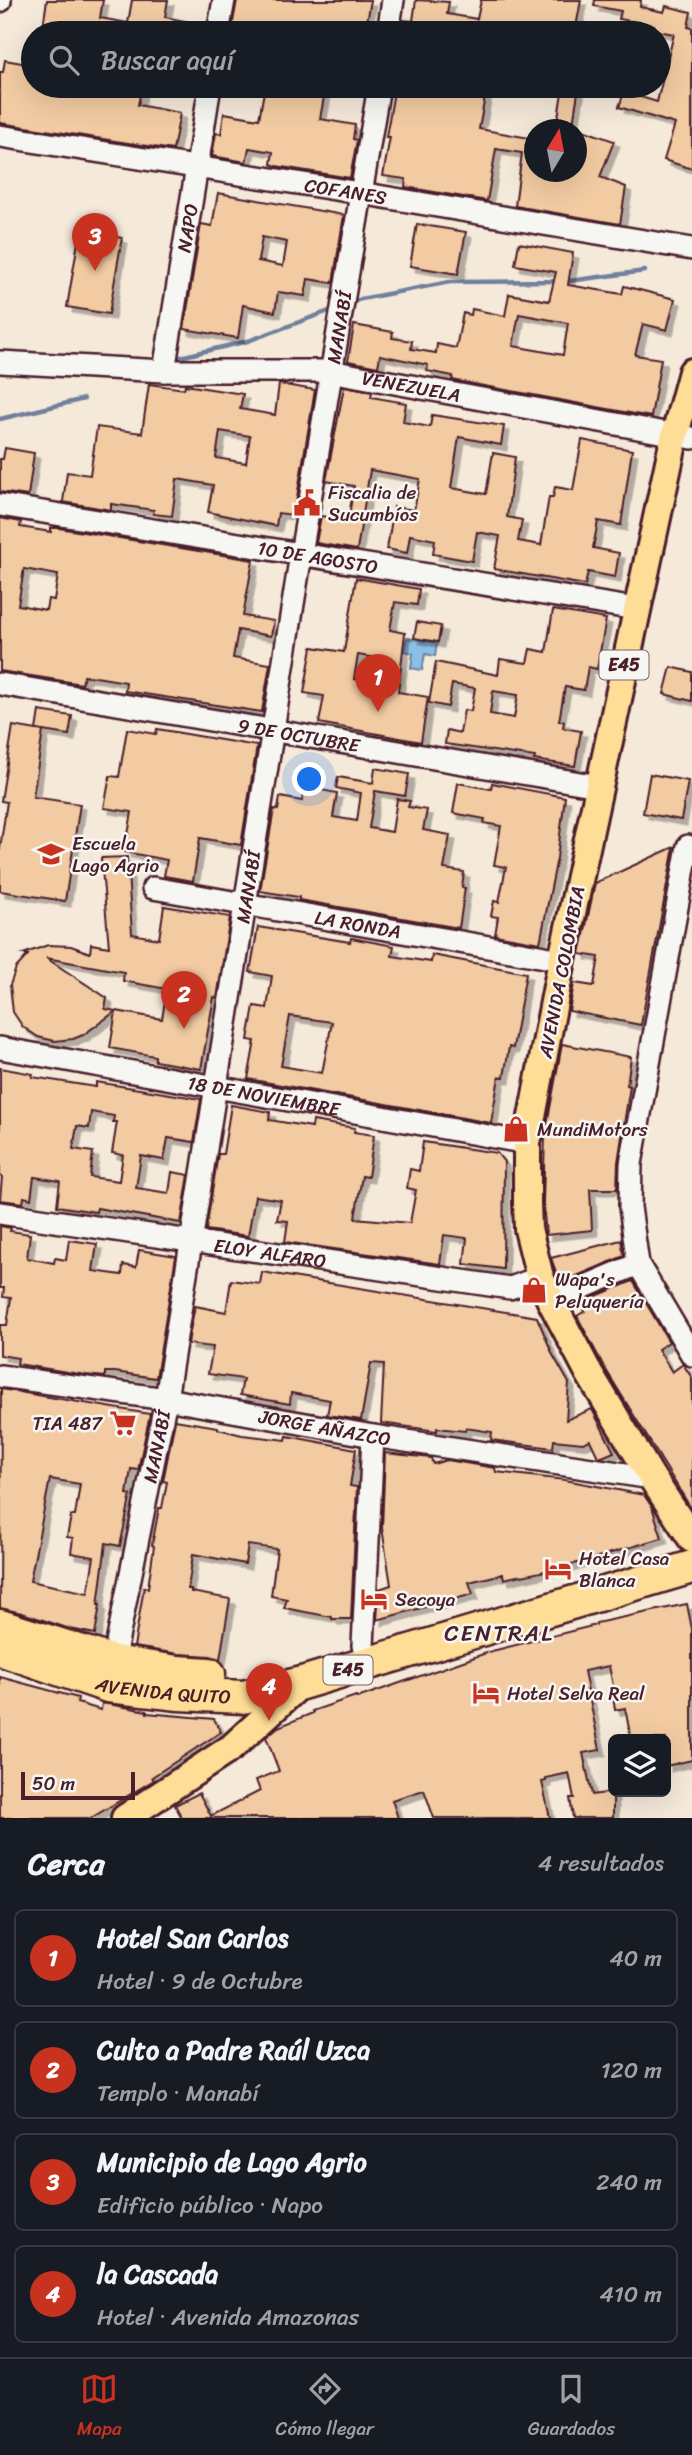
<!DOCTYPE html>
<html lang="es">
<meta charset="utf-8">
<style>
:root{--surface:#171b24;--page:#242831;--text:#f1f3f6;--muted:#9ea1a6;--line:#363941;--accent:#c8321e}
body{margin:0;font-family:Sriracha,sans-serif;background:var(--page);color:var(--text)}
.controls{position:absolute;right:21px;bottom:21px;display:grid;overflow:hidden;border-radius:10px;box-shadow:0 7px 28px #0002}
.controls button{width:63px;height:63px;display:grid;place-items:center;padding:0;border:0;border-bottom:2px solid var(--line);background:var(--surface);color:var(--text);font:35px sans-serif}
.compass{position:absolute;left:524px;top:119px;width:63px;height:63px;border-radius:50%;background:var(--surface);box-shadow:0 7px 28px #0002;rotate:10deg}
.scale{position:absolute;left:21px;bottom:18px;width:114px;box-sizing:border-box;padding-left:7px;border:4px solid #4a1f2b;border-top:0;font-size:19px;line-height:24px;white-space:nowrap;color:#4a1f2b;-webkit-text-stroke:5px #f6f6f2;paint-order:stroke}
.you{position:absolute;left:310px;top:780px;width:24px;height:24px;margin:-18px;border:5px solid #fff;border-radius:50%;background:#1a73e8;box-shadow:0 0 0 10px #1a73e833}
.badge{display:grid;place-items:center;width:46px;height:46px;border-radius:50%;background:var(--accent);color:#fff;font-size:23px;font-weight:700}
.pin{position:absolute;translate:-50% -58px;filter:drop-shadow(0 2px 4px #0008)}
.pin::after{content:'';position:absolute;top:37px;width:24px;height:21px;background:inherit;clip-path:polygon(0 0,100% 0,50% 100%)}
.list{margin:0;padding:0;list-style:none}
h2{display:flex;justify-content:space-between;align-items:center;height:91px;margin:0;padding:0 28px;font-size:30px}
h2 small{font-size:23px;font-weight:400;color:var(--muted)}
.list li{display:grid;grid-template-columns:46px 1fr auto;gap:21px;align-items:center;box-sizing:border-box;height:98px;margin:0 14px 14px;padding:0 14px;border:2px solid var(--line);border-radius:10px}
.list b{display:block;font-size:26px;white-space:nowrap}
.list p{margin:0;font-size:23px;white-space:nowrap;color:var(--muted)}
.list em{font-size:23px;font-style:normal;color:var(--muted)}
.icon{flex:none;width:38px;height:38px;fill:none;stroke:currentColor;stroke-width:2;stroke-linecap:round;stroke-linejoin:round}
.map{position:relative;flex:none;width:692px;height:1818px;overflow:hidden}
.search{position:absolute;background:var(--surface);box-shadow:0 7px 28px #0002;left:21px;right:21px;top:21px;height:77px;display:flex;align-items:center;gap:18px;box-sizing:border-box;padding:0 24px;border-radius:38px;color:var(--muted);font-size:26px}
.sheet{height:539px;background:var(--surface)}
nav{display:flex;justify-content:space-around;align-items:center;box-sizing:border-box;height:98px;border-top:2px solid var(--line);background:var(--surface);font-size:19px;color:var(--muted)}
nav a{display:grid;justify-items:center;gap:4px}
nav .on{color:var(--accent)}
.map>svg:first-child{display:block}
.water{fill:#8ac0e7;stroke:#70809c;stroke-width:2}
.lines{fill:none;stroke-linecap:round;stroke-linejoin:round}
.stream{stroke:#70809c;stroke-width:4.5}
.building{fill:#f2cba2;stroke:#4a1f2b;stroke-width:2;fill-rule:evenodd;filter:url(#shadow)}
.minor-casing{stroke:#4a1f2b;stroke-width:26}
.major-casing{stroke:#4a1f2b;stroke-width:32}
.highway-casing{stroke:#4a1f2b;stroke-width:37}
.minor{stroke:#f6f6f2;stroke-width:21}
.major{stroke:#fedd96;stroke-width:26}
.highway{stroke:#fedd96;stroke-width:32}
.labels{text-anchor:middle;stroke-width:5;stroke-linejoin:round;paint-order:stroke}
.shield{fill:#f6f6f2;stroke:#7e6067;stroke-width:2}
.shield-label{font-size:18px;font-weight:bold;fill:#4a1f2b}
.street-label{font-size:19px;fill:#4a1f2b;stroke:#f6f6f2}
.poi-label{font-size:19px;fill:#4a1f2b;stroke:#f6f6f2;text-anchor:start}
.quarter-label{font-size:23px;letter-spacing:2px;fill:#4a1f2b;stroke:#f6f6f2}
</style>
<div class="map">
<svg width="692" height="1818" viewBox="0 0 692 1818">
<defs>
<filter id="shadow"><feDropShadow dx="5.5" dy="5.5" stdDeviation="0" flood-color="#0004"/></filter>
</defs>
<rect width="100%" height="100%" fill="#f5e9da"/>
<filter id="ink" filterUnits="userSpaceOnUse"><feTurbulence type="fractalNoise" baseFrequency=".0143" numOctaves="2"/><feDisplacementMap in="SourceGraphic" scale="14" xChannelSelector="R" yChannelSelector="G"/><feConvolveMatrix kernelMatrix="1 2 1 2 8 2 1 2 1" color-interpolation-filters="sRGB"/></filter>
<g filter="url(#ink)">
<path class="water" d="M 407,638 L 437,643 L 435,656 L 425,654 L 422,670 L 411,668 L 413,653 L 404,651 Z"/>
<g class="lines">
<g class="stream">
<path d="M 348,304 L 361,299 L 450,282 L 569,281 L 645,271"/>
<path d="M 176,358 L 248,341 L 337,308"/>
<path d="M 0,419 L 84,399"/>
</g>
</g>
<g class="building">
<path d="M 47,0 L 103,0 L 100,18 L 128,23 L 132,0 L 168,0 L 165,17 L 190,22 L 188,33 L 42,33 Z"/>
<path d="M 237,0 L 371,0 L 365,33 L 231,33 Z"/>
<path d="M 416,0 L 449,2 L 447,14 L 477,19 L 481,0 L 581,0 L 575,33 L 467,33 L 467,30 L 445,26 L 444,33 L 401,33 L 403,20 L 413,21 Z"/>
<path d="M 595,0 L 641,0 L 640,7 L 664,12 L 666,6 L 691,12 L 688,27 L 692,28 L 692,169 L 664,160 L 675,124 L 619,107 L 624,92 L 657,102 L 674,34 L 653,30 L 654,25 L 619,19 L 621,11 L 594,6 Z"/>
<path d="M 5,60 L 33,65 L 33,86 L 142,86 L 138,105 L 180,113 L 173,150 L 0,123 L 0,72 L 3,72 Z"/>
<path d="M 265,86 L 326,86 L 320,119 L 355,125 L 353,139 L 357,140 L 350,178 L 276,166 L 271,164 L 273,152 L 249,148 L 246,162 L 212,156 L 216,133 L 221,134 L 224,113 L 259,119 Z"/>
<path d="M 395,86 L 442,86 L 464,90 L 465,86 L 487,86 L 479,129 L 535,139 L 535,172 L 577,172 L 577,128 L 614,141 L 600,177 L 626,187 L 620,224 L 515,206 L 522,153 L 496,149 L 487,201 L 405,187 L 406,179 L 383,176 L 390,137 L 386,137 Z"/>
<path d="M 563,86 L 579,86 L 572,130 L 556,130 Z"/>
<path d="M 218,193 L 344,215 L 333,283 L 308,279 L 305,296 L 278,292 L 275,312 L 243,305 L 238,338 L 184,329 L 201,224 L 212,226 ZM 262,237 L 287,242 L 283,266 L 258,261 Z"/>
<path d="M 417,224 L 466,232 L 458,274 L 410,266 Z"/>
<path d="M 80,230 L 122,238 L 109,314 L 67,307 Z"/>
<path d="M 519,243 L 573,253 L 568,285 L 622,294 L 624,286 L 675,299 L 667,330 L 643,324 L 635,355 L 661,359 L 651,417 L 452,380 L 453,376 L 427,371 L 428,365 L 380,355 L 378,367 L 348,361 L 354,325 L 393,332 L 392,338 L 412,341 L 411,349 L 436,353 L 437,344 L 456,348 L 463,313 L 471,315 L 472,309 L 505,316 L 509,294 L 549,301 L 556,272 L 515,265 ZM 519,314 L 568,323 L 563,355 L 513,346 Z"/>
<path d="M 149,384 L 184,389 L 185,385 L 243,394 L 240,409 L 275,415 L 279,384 L 315,390 L 294,515 L 278,513 L 276,526 L 208,512 L 213,485 L 177,479 L 172,516 L 153,514 L 154,510 L 111,504 L 111,510 L 63,502 L 67,472 L 90,475 L 97,427 L 142,433 ZM 220,431 L 250,436 L 246,463 L 216,458 Z"/>
<path d="M 344,387 L 372,392 L 371,397 L 406,403 L 403,422 L 430,427 L 432,415 L 504,426 L 501,445 L 459,437 L 451,488 L 486,494 L 493,453 L 515,457 L 507,517 L 522,520 L 518,541 L 541,545 L 549,497 L 553,497 L 555,487 L 573,490 L 582,440 L 632,450 L 621,525 L 598,521 L 593,548 L 619,553 L 615,577 L 588,572 L 585,585 L 494,569 L 500,536 L 477,532 L 472,561 L 433,554 L 435,540 L 410,535 L 407,553 L 387,549 L 394,507 L 414,510 L 420,479 L 370,470 L 357,550 L 316,543 L 321,516 L 348,521 L 354,486 L 326,481 Z"/>
<path d="M 5,448 L 34,453 L 28,496 L 0,492 L 0,459 L 3,459 Z"/>
<path d="M 0,518 L 21,522 L 20,527 L 51,532 L 51,528 L 59,528 L 253,560 L 243,616 L 274,621 L 271,636 L 238,630 L 233,658 L 270,664 L 262,712 L 125,691 L 126,682 L 96,677 L 84,676 L 82,684 L 0,671 ZM 24,569 L 58,575 L 54,600 L 48,599 L 46,610 L 18,605 Z"/>
<path d="M 356,578 L 419,589 L 417,605 L 395,602 L 390,630 L 405,633 L 398,692 L 428,697 L 421,742 L 319,723 L 324,696 L 304,693 L 312,647 L 344,652 ZM 358,655 L 387,660 L 383,684 L 354,679 Z"/>
<path d="M 553,610 L 606,619 L 597,669 L 588,667 L 584,690 L 565,687 L 559,721 L 564,721 L 563,728 L 581,731 L 575,766 L 534,760 L 535,757 L 445,744 L 447,730 L 460,733 L 464,710 L 471,711 L 475,688 L 452,684 L 448,707 L 429,703 L 436,662 L 498,675 L 500,659 L 527,663 L 530,649 L 546,652 ZM 493,691 L 518,695 L 514,718 L 490,714 Z"/>
<path d="M 417,622 L 441,626 L 438,642 L 414,638 Z"/>
<path d="M 671,667 L 692,672 L 692,701 L 664,694 Z"/>
<path d="M 39,711 L 72,716 L 69,735 L 36,730 Z"/>
<path d="M 13,726 L 43,731 L 33,797 L 80,804 L 65,901 L 0,891 L 0,848 L 7,802 L 1,801 Z"/>
<path d="M 127,729 L 156,734 L 157,729 L 257,746 L 241,845 L 200,838 L 193,881 L 164,876 L 167,860 L 125,852 L 132,812 L 104,808 L 110,776 L 119,777 Z"/>
<path d="M 375,768 L 409,774 L 405,796 L 375,791 L 369,828 L 392,832 L 397,799 L 410,801 L 408,807 L 427,810 L 423,830 L 450,835 L 444,869 L 464,872 L 462,888 L 465,888 L 459,928 L 299,900 L 299,897 L 260,891 L 274,809 L 278,810 L 280,797 L 302,801 L 305,787 L 337,793 L 333,817 L 357,821 L 361,793 L 336,788 L 338,777 L 373,783 Z"/>
<path d="M 650,774 L 688,781 L 681,820 L 643,813 Z"/>
<path d="M 458,783 L 491,789 L 492,783 L 565,797 L 557,858 L 540,943 L 495,935 L 498,917 L 491,916 L 494,901 L 499,902 L 506,867 L 494,865 L 501,826 L 484,823 L 485,819 L 453,813 Z"/>
<path d="M 674,847 L 641,1025 L 569,1011 L 574,983 L 594,986 L 599,957 L 580,954 L 595,883 Z"/>
<path d="M 127,857 L 132,934 L 159,939 L 164,906 L 230,917 L 217,998 L 214,997 L 201,1069 L 155,1061 L 155,1056 L 110,1048 L 116,1011 L 162,1019 L 167,989 L 123,981 L 124,972 L 46,958 L 107,998 L 105,1009 L 116,1011 L 83,1035 L 73,1039 L 55,1041 L 38,1037 L 23,1027 L 13,1012 L 10,985 L 16,968 L 28,955 L 23,954 L 48,945 L 71,946 L 90,953 L 91,944 L 109,947 L 101,858 Z"/>
<path d="M 258,927 L 350,942 L 351,938 L 394,946 L 392,956 L 431,962 L 432,955 L 526,973 L 513,1048 L 509,1047 L 504,1077 L 499,1077 L 491,1123 L 248,1079 L 255,1041 L 248,1040 L 254,1006 L 267,1008 L 272,976 L 250,972 ZM 290,1016 L 332,1022 L 322,1073 L 281,1066 Z"/>
<path d="M 562,1044 L 631,1057 L 627,1085 L 630,1086 L 618,1162 L 617,1189 L 590,1189 L 592,1230 L 546,1235 L 543,1203 L 545,1135 Z"/>
<path d="M 0,1068 L 33,1074 L 32,1077 L 96,1087 L 96,1082 L 201,1099 L 194,1142 L 168,1138 L 164,1160 L 141,1156 L 136,1188 L 169,1193 L 172,1172 L 189,1175 L 181,1223 L 97,1208 L 96,1212 L 57,1206 L 60,1181 L 34,1177 L 31,1199 L 24,1197 L 23,1203 L 0,1200 L 2,1177 L 0,1176 ZM 91,1112 L 114,1116 L 113,1122 L 117,1122 L 112,1153 L 123,1155 L 119,1181 L 90,1177 L 93,1152 L 73,1149 L 77,1126 L 89,1128 Z"/>
<path d="M 231,1105 L 270,1112 L 269,1120 L 312,1127 L 313,1121 L 355,1128 L 354,1132 L 374,1135 L 368,1177 L 362,1176 L 355,1218 L 410,1223 L 416,1190 L 407,1188 L 410,1169 L 419,1171 L 423,1142 L 497,1153 L 504,1162 L 503,1269 L 464,1264 L 467,1238 L 444,1235 L 440,1264 L 285,1242 L 288,1221 L 277,1220 L 281,1200 L 255,1196 L 248,1236 L 206,1230 L 218,1154 L 223,1154 Z"/>
<path d="M 0,1226 L 11,1228 L 10,1231 L 30,1234 L 27,1258 L 54,1263 L 55,1258 L 66,1260 L 69,1240 L 97,1244 L 93,1271 L 122,1275 L 123,1265 L 136,1267 L 139,1250 L 176,1256 L 156,1378 L 115,1372 L 105,1372 L 105,1377 L 86,1375 L 17,1364 L 18,1358 L 0,1355 L 0,1325 L 7,1325 L 11,1298 L 3,1297 L 4,1288 L 0,1288 Z"/>
<path d="M 621,1240 L 624,1256 L 560,1283 L 551,1258 Z"/>
<path d="M 262,1272 L 537,1317 L 553,1355 L 569,1383 L 566,1420 L 592,1409 L 614,1452 L 602,1457 L 598,1457 L 590,1440 L 583,1443 L 554,1440 L 553,1448 L 491,1440 L 492,1432 L 466,1428 L 465,1431 L 437,1428 L 437,1431 L 381,1423 L 384,1364 L 371,1363 L 361,1420 L 327,1415 L 330,1400 L 291,1393 L 290,1404 L 240,1395 L 243,1379 L 208,1374 L 213,1347 L 188,1344 L 190,1331 L 195,1306 L 226,1312 L 231,1280 L 260,1284 Z"/>
<path d="M 633,1281 L 669,1342 L 658,1349 L 672,1372 L 683,1364 L 692,1378 L 692,1510 L 603,1365 L 577,1316 L 585,1311 L 581,1302 Z"/>
<path d="M 1,1389 L 150,1414 L 138,1470 L 131,1469 L 127,1494 L 131,1495 L 120,1546 L 106,1543 L 98,1605 L 100,1605 L 95,1634 L 70,1629 L 22,1613 L 0,1608 ZM 50,1479 L 80,1484 L 75,1516 L 71,1516 L 67,1537 L 73,1538 L 71,1553 L 94,1557 L 88,1593 L 30,1581 Z"/>
<path d="M 175,1420 L 218,1427 L 218,1429 L 242,1435 L 286,1440 L 287,1436 L 356,1449 L 350,1486 L 357,1487 L 351,1619 L 332,1619 L 332,1617 L 284,1608 L 287,1599 L 271,1596 L 277,1549 L 248,1545 L 245,1564 L 193,1554 L 188,1589 L 191,1589 L 191,1592 L 230,1599 L 220,1659 L 210,1656 L 179,1654 L 134,1647 L 144,1587 L 148,1588 L 154,1546 L 152,1545 L 159,1508 L 162,1508 L 167,1482 L 163,1481 Z"/>
<path d="M 385,1453 L 431,1458 L 433,1464 L 447,1460 L 495,1468 L 496,1472 L 565,1480 L 644,1495 L 652,1507 L 662,1538 L 564,1567 L 522,1576 L 521,1575 L 504,1579 L 503,1574 L 469,1582 L 473,1594 L 377,1620 L 379,1589 L 391,1585 L 382,1528 Z"/>
<path d="M 687,1604 L 692,1629 L 692,1760 L 666,1766 L 666,1739 L 631,1739 L 625,1708 L 615,1710 L 613,1697 L 615,1696 L 609,1666 L 584,1671 L 600,1750 L 583,1753 L 592,1795 L 613,1792 L 613,1818 L 573,1818 L 570,1798 L 574,1798 L 569,1773 L 546,1778 L 546,1781 L 542,1782 L 550,1818 L 434,1818 L 424,1790 L 392,1800 L 398,1818 L 182,1818 L 175,1805 L 199,1793 L 211,1816 L 260,1791 L 256,1780 L 279,1771 L 266,1737 L 278,1727 L 313,1713 L 312,1711 L 356,1696 L 357,1698 L 492,1651 L 596,1625 L 596,1623 Z"/>
<path d="M 0,1677 L 78,1698 L 77,1703 L 101,1710 L 102,1703 L 147,1711 L 147,1713 L 214,1719 L 221,1732 L 152,1777 L 154,1780 L 91,1818 L 0,1818 Z"/>
</g>
<g class="lines">
<g class="minor-casing">
<g id="minor">
<path d="M 0,1 L 0,0"/>
<path d="M 218,33 L 224,0"/>
<path d="M 388,33 L 393,0"/>
<path id="s1" d="M 0,136 L 360,193 L 692,249"/>
<path id="s2" d="M 0,362 L 164,371 L 330,371 L 692,438"/>
<path id="s3" d="M 164,371 L 210,86"/>
<path id="s4" d="M 0,505 L 636,609"/>
<path id="s5" d="M 0,684 L 598,786"/>
<path d="M 688,846 L 631,1164 L 630,1207 L 638,1264 L 692,1355"/>
<path id="s6" d="M 153,888 L 562,960"/>
<path id="s7" d="M 0,1048 L 527,1143"/>
<path id="s8" d="M 0,1213 L 510,1288 L 540,1277"/>
<path d="M 551,1301 L 638,1264"/>
<path id="s9" d="M 0,1376 L 166,1399 L 373,1436 L 652,1478"/>
<path d="M 363,1646 L 373,1436"/>
<path id="s10" d="M 111,1673 L 166,1399 L 301,554 L 379,86"/>
</g>
</g>
<g class="major-casing">
<g id="major">
<path d="M 692,372 L 675,434 L 562,960 L 527,1143 L 527,1203 L 528,1229 L 540,1277 L 551,1301 L 589,1373 L 652,1478 L 692,1539"/>
<path d="M 125,1818 L 231,1748 L 302,1683"/>
</g>
</g>
<g class="highway-casing">
<g id="highway">
<path d="M 0,1626 L 114,1662 L 177,1672 L 209,1674"/>
<path id="s11" d="M 0,1649 L 108,1686 L 179,1694 L 243,1697 L 302,1683 L 692,1567"/>
</g>
</g>
<use href="#minor" class="minor"/>
<use href="#major" class="major"/>
<use href="#highway" class="highway"/>
</g>
</g>
<defs>
<g id="civic-bare" transform="scale(2.1)"><path d="M-.6-6.5H3V-4.5H.6V-3L4-1V1h2V6H-6V1h2V-1L-.6-3ZM-1.2 2.5V6h2.4V2.5Z" fill="#c8321e" stroke="#f6f6f2" stroke-width="2.5" paint-order="stroke"/></g>
<g id="school-bare" transform="scale(2.1)"><path d="M0-5L7-2L0 1L-7-2ZM-4 1L0 2.5L4 1V4Q0 6-4 4Z" fill="#c8321e" stroke="#f6f6f2" stroke-width="2.5" paint-order="stroke"/></g>
<g id="shop-bare" transform="scale(2.1)"><path d="M-5-2.5h2.3a2.7 3.5 0 0 1 5.4 0H5L5.5 6h-11ZM-1.5-2.5h3a1.5 2.3 0 0 0-3 0Z" fill="#c8321e" stroke="#f6f6f2" stroke-width="2.5" paint-order="stroke"/></g>
<g id="supermarket-bare" transform="scale(2.1)"><path d="M-6-5.5h2.5l.6 2H6L4.5 2H-2.5L-4.4-4H-6ZM-1.5 3.2a1.3 1.3 0 1 0 .1 0ZM3 3.2a1.3 1.3 0 1 0 .1 0Z" fill="#c8321e" stroke="#f6f6f2" stroke-width="2.5" paint-order="stroke"/></g>
<g id="hotel-bare" transform="scale(2.1)"><path d="M-6-4.5h1.5V1H6V5H4.5V3h-9V5H-6ZM-4 0a1.8 1.8 0 1 1 3.6 0ZM.5 0V-2.5h3Q6-2.5 6 0Z" fill="#c8321e" stroke="#f6f6f2" stroke-width="2.5" paint-order="stroke"/></g>
</defs>
<g fill-rule="evenodd">
<use href="#civic-bare" x="307" y="503"/>
<use href="#school-bare" x="51" y="854"/>
<use href="#shop-bare" x="516" y="1129"/>
<use href="#shop-bare" x="534" y="1290"/>
<use href="#supermarket-bare" x="123" y="1423"/>
<use href="#hotel-bare" x="558" y="1569"/>
<use href="#hotel-bare" x="374" y="1599"/>
<use href="#hotel-bare" x="486" y="1693"/>
</g>
<g class="labels">
<g class="shield">
<rect x="599.5" y="650.5" width="49" height="29" rx="5"/>
<rect x="323.5" y="1655.5" width="49" height="29" rx="5"/>
</g>
<g class="shield-label">
<text x="624" y="671">E45</text>
<text x="348" y="1676">E45</text>
</g>
<g class="street-label">
<text dy="7" stroke="none"><textPath href="#s1" startOffset="350">COFANES</textPath></text>
<text dy="7" stroke="none"><textPath href="#s3" startOffset="145">NAPO</textPath></text>
<text dy="7" stroke="none"><textPath href="#s10" startOffset="1365">MANABÍ</textPath></text>
<text dy="7" stroke="none"><textPath href="#s2" startOffset="413">VENEZUELA</textPath></text>
<text dy="7" stroke="none"><textPath href="#s4" startOffset="322">10 DE AGOSTO</textPath></text>
<text dy="7" stroke="none"><textPath href="#s5" startOffset="303">9 DE OCTUBRE</textPath></text>
<text dy="7" stroke="none"><textPath href="#s10" startOffset="798">MANABÍ</textPath></text>
<text dy="7" stroke="none"><textPath href="#s6" startOffset="208">LA RONDA</textPath></text>
<text transform="translate(561 972) rotate(-79)" y="7">AVENIDA COLOMBIA</text>
<text dy="7" stroke="none"><textPath href="#s7" startOffset="268">18 DE NOVIEMBRE</textPath></text>
<text dy="7" stroke="none"><textPath href="#s8" startOffset="273">ELOY ALFARO</textPath></text>
<text dy="7" stroke="none"><textPath href="#s9" startOffset="329">JORGE AÑAZCO</textPath></text>
<text dy="7" stroke="none"><textPath href="#s10" startOffset="231">MANABÍ</textPath></text>
<text dy="7" stroke="none"><textPath href="#s11" startOffset="170">AVENIDA QUITO</textPath></text>
</g>
<g class="poi-label">
<text x="328" y="499">Fiscalia de<tspan x="328" dy="22">Sucumbíos</tspan></text>
<text x="72" y="850">Escuela<tspan x="72" dy="22">Lago Agrio</tspan></text>
<text x="537" y="1136">MundiMotors</text>
<text x="555" y="1286">Wapa's<tspan x="555" dy="22">Peluquería</tspan></text>
<text x="102" y="1430" text-anchor="end">TIA 487</text>
<text x="579" y="1565">Hotel Casa<tspan x="579" dy="22">Blanca</tspan></text>
<text x="395" y="1606">Secoya</text>
<text x="507" y="1700">Hotel Selva Real</text>
</g>
<g class="quarter-label">
<text x="499" y="1641">CENTRAL</text>
</g>
</g>
</svg>
<div class="controls">
<button><svg class="icon" aria-label="layers" viewBox="0 0 24 24"><path d="M12 4l9 5-9 5-9-5zM3 14l9 5 9-5"/></svg></button>
</div>
<svg class="compass" viewBox="-18 -18 36 36"><path d="M0-13l5 13h-10z" fill="#e53935"/><path d="M0 13l5-13h-10z" fill="#9ea1a6"/></svg>
<div class="scale">50 m</div>
<div class="you"></div>
<div class="pin badge" style="left:378px;top:712px">1</div>
<div class="pin badge" style="left:184px;top:1029px">2</div>
<div class="pin badge" style="left:95px;top:271px">3</div>
<div class="pin badge" style="left:269px;top:1721px">4</div>
<div class="search"><svg class="icon" aria-label="search" viewBox="0 0 24 24"><circle cx="10" cy="10" r="6"/><path d="M15 15l6 6"/></svg>Buscar aquí</div>
</div>
<section class="sheet">
<h2>Cerca<small>4 resultados</small></h2>
<ul class="list">
<li><span class="badge">1</span><div><b>Hotel San Carlos</b><p>Hotel · 9 de Octubre</p></div><em>40 m</em></li>
<li><span class="badge">2</span><div><b>Culto a Padre Raúl Uzca</b><p>Templo · Manabí</p></div><em>120 m</em></li>
<li><span class="badge">3</span><div><b>Municipio de Lago Agrio</b><p>Edificio público · Napo</p></div><em>240 m</em></li>
<li><span class="badge">4</span><div><b>la Cascada</b><p>Hotel · Avenida Amazonas</p></div><em>410 m</em></li>
</ul>
</section>
<nav>
<a class="on"><svg class="icon" aria-label="map" viewBox="0 0 24 24"><path d="M3 6l6-2 6 2 6-2v14l-6 2-6-2-6 2zM9 4v14M15 6v14"/></svg>Mapa</a>
<a><svg class="icon" aria-label="directions" viewBox="0 0 24 24"><path d="M12 3l9 9-9 9-9-9zM9 14v-3h6M13 9l2 2-2 2"/></svg>Cómo llegar</a>
<a><svg class="icon" aria-label="saved" viewBox="0 0 24 24"><path d="M7 4h10v16l-5-4-5 4z"/></svg>Guardados</a>
</nav>
